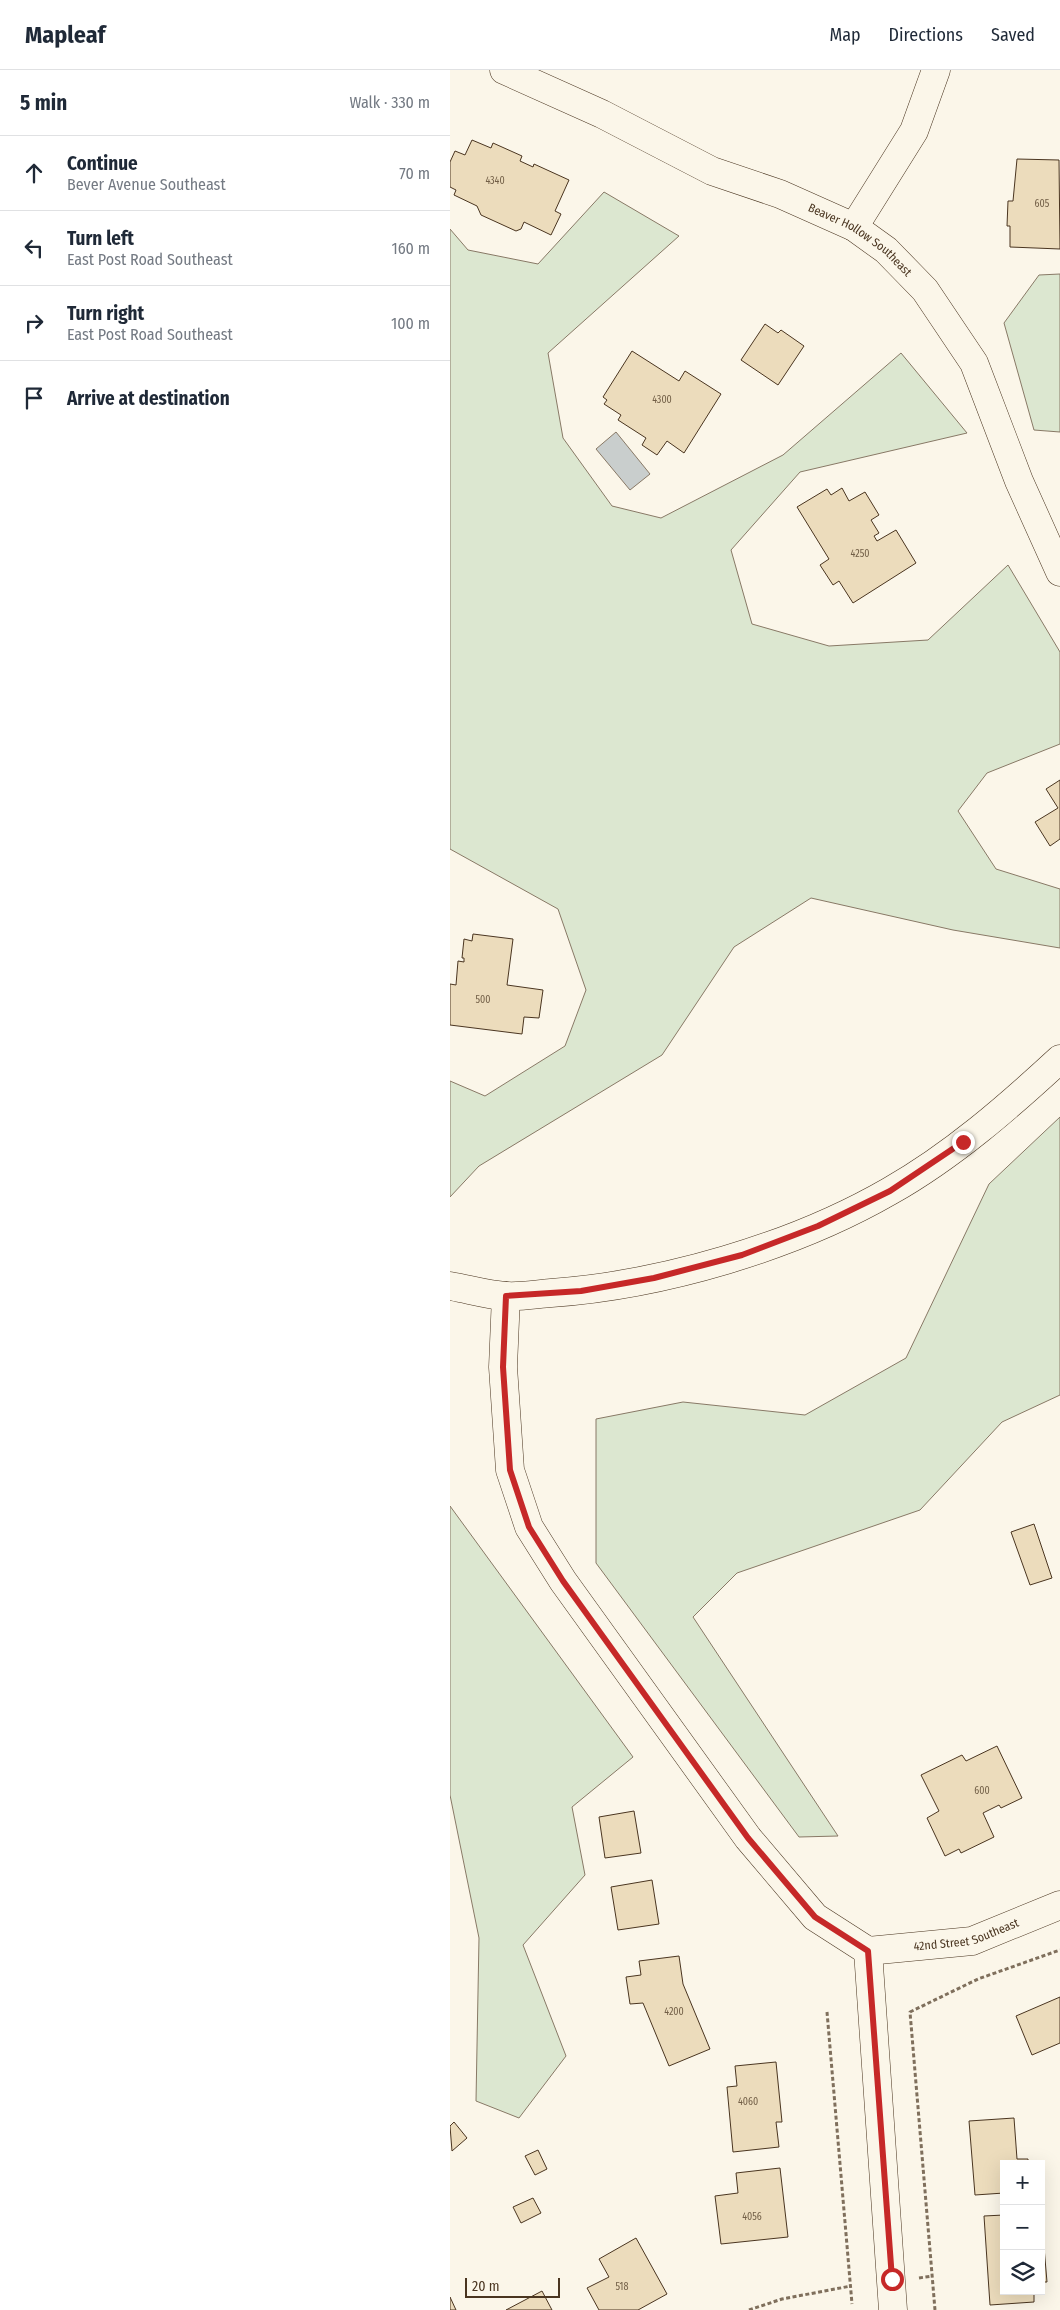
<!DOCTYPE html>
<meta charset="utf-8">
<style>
:root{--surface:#fff;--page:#f6f6f7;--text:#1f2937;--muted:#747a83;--line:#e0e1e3}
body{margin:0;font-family:"Fira Sans Condensed",sans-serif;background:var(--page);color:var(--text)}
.controls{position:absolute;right:15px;bottom:15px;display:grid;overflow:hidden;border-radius:0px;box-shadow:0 5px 20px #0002}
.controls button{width:45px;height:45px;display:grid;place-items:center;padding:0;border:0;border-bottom:1px solid var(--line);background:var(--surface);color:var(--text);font:25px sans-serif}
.scale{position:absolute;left:15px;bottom:12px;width:95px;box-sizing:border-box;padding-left:5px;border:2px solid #4a3520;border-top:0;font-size:14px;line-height:18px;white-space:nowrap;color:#4a3520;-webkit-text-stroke:4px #fbf6e9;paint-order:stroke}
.stop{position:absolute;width:15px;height:15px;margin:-11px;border:4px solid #c62828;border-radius:50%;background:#fff}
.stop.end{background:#c62828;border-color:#fff;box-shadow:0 1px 5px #0008}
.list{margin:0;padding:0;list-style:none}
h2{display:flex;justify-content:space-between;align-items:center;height:65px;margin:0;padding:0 20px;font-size:21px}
h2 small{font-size:16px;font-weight:400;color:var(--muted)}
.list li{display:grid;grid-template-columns:32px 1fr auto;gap:15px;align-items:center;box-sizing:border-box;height:75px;padding:0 20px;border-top:1px solid var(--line)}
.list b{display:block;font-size:19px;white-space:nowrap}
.list p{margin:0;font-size:16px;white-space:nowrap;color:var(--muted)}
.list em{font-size:16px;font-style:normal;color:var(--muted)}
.icon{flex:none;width:28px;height:28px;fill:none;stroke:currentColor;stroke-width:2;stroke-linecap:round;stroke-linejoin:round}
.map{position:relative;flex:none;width:610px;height:2240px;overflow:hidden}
header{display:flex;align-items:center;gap:30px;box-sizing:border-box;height:70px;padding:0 25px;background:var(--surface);border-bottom:1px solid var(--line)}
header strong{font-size:24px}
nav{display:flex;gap:28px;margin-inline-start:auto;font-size:18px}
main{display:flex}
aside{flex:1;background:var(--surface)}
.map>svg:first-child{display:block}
.green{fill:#dce7d0;stroke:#887966}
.water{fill:#c9cecd;stroke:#887966}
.building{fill:#ecdcbc;stroke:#4a3520}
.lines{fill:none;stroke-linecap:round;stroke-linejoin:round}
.minor-casing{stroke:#4a3520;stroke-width:29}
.major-casing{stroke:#4a3520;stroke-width:29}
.path{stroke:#7f6f5c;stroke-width:3;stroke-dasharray:4 2.5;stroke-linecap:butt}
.minor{stroke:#fbf6e9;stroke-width:28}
.major{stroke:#fbf6e9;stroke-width:28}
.route{stroke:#c62828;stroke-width:6}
.labels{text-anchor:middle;stroke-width:4;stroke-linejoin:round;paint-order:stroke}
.number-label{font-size:10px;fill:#725f47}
.street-label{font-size:12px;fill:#4a3520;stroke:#fbf6e9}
</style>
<header>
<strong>Mapleaf</strong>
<nav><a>Map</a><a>Directions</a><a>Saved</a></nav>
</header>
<main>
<aside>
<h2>5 min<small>Walk · 330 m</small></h2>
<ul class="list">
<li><svg class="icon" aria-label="ahead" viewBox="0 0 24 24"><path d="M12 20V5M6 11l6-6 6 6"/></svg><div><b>Continue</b><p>Bever Avenue Southeast</p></div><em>70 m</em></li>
<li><svg class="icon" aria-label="left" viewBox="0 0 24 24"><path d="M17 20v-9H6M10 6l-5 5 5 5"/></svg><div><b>Turn left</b><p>East Post Road Southeast</p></div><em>160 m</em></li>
<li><svg class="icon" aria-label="right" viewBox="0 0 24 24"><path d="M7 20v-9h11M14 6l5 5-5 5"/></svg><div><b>Turn right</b><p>East Post Road Southeast</p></div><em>100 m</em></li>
<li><svg class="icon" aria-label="arrive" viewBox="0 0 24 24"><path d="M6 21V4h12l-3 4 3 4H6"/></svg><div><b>Arrive at destination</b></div></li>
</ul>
</aside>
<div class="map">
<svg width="610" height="2240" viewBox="0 0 610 2240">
<rect width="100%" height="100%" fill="#fbf6e9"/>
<g class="green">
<path d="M 154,122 L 229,166 L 98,283 L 113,368 L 162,436 L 211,448 L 333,385 L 451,283 L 517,363 L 350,402 L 281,480 L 302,554 L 379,576 L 478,570 L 558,495 L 610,582 L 610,674 L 537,703 L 508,741 L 546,799 L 610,819 L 610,878 L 503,860 L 361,828 L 284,877 L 212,985 L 29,1096 L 0,1127 L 0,1011 L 35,1026 L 115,976 L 136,920 L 108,839 L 0,779 L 0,159 L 18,180 L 88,194 Z"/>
<path d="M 610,204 L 610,362 L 584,360 L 554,253 L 589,205 Z"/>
<path d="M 610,1047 L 610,1325 L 552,1352 L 470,1440 L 287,1503 L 243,1547 L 388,1766 L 349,1767 L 146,1493 L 146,1349 L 233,1332 L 355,1345 L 456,1288 L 539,1114 Z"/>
<path d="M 0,1436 L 183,1687 L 122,1737 L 135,1805 L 73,1875 L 116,1986 L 69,2048 L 26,2031 L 29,1868 L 0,1725 Z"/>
</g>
<path class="water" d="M 166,362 L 200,404 L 180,420 L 146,379 Z"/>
<g class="building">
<path d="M 22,70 L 41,78 L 43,73 L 72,86 L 70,91 L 83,97 L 84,94 L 119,110 L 105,141 L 111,144 L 101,165 L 74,152 L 71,159 L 66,161 L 31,145 L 27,136 L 4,125 L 6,120 L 0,117 L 0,92 L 5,81 L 15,85 Z"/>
<path d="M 567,89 L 609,90 L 610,179 L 560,177 L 560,156 L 557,156 L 558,131 L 563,131 Z"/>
<path d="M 315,254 L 328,263 L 331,260 L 354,276 L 328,315 L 291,290 Z"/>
<path d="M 182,281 L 229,311 L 235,301 L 271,324 L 234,383 L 217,371 L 207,385 L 192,375 L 196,368 L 168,350 L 171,345 L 154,334 L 157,330 L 153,327 Z"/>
<path d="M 392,418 L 399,431 L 415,422 L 429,445 L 421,450 L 429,463 L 424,466 L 427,471 L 446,460 L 466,493 L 403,533 L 389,511 L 383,515 L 370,495 L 379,489 L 347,437 L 377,419 L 381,425 Z"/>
<path d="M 610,710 L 610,769 L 600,776 L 585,752 L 608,738 L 596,719 Z"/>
<path d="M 23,864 L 63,869 L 57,915 L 93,920 L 89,948 L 74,947 L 72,964 L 0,955 L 0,914 L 6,915 L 8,891 L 14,892 L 14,888 L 12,888 L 14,869 L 22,871 Z"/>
<path d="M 584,1454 L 602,1508 L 580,1515 L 561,1462 Z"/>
<path d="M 547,1676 L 572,1728 L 551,1738 L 549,1735 L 533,1743 L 544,1767 L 511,1783 L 509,1779 L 495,1786 L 477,1748 L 489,1741 L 471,1705 L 512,1685 L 516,1691 Z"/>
<path d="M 184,1741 L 191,1783 L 155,1788 L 149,1747 Z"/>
<path d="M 202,1810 L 209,1854 L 168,1860 L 161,1817 Z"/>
<path d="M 229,1886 L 233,1914 L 260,1979 L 219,1996 L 193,1933 L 180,1934 L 176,1907 L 191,1905 L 189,1891 Z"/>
<path d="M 610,1927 L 610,1973 L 582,1985 L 566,1946 Z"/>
<path d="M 326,1992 L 332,2052 L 326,2052 L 329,2077 L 283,2082 L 277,2017 L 287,2016 L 285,1996 Z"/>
<path d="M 564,2048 L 567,2089 L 578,2089 L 578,2094 L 554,2094 L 554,2123 L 525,2125 L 519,2051 Z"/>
<path d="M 4,2052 L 17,2068 L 2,2081 L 0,2056 Z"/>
<path d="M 88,2080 L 97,2099 L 85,2105 L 75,2086 Z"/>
<path d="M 330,2098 L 338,2167 L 271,2174 L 265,2126 L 288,2123 L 286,2103 Z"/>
<path d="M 83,2128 L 91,2143 L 71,2153 L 63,2137 Z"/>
<path d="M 591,2142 L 597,2212 L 591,2212 Z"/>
<path d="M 554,2145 L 554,2221 L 584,2221 L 584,2232 L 540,2235 L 534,2146 Z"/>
<path d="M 186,2168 L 217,2224 L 188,2240 L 149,2240 L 137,2218 L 159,2207 L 149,2189 Z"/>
<path d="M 92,2221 L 102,2240 L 56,2240 Z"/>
<path d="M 0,2227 L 6,2240 L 0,2240 Z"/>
</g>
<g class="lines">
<g class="minor-casing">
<g id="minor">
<path id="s1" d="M 54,0 L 152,44 L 262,101 L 330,124 L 404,157 L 436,180 L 475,220 L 524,293 L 569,411 L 610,502"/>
<path d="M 404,157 L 464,61 L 486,0"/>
<path d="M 56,1226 L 53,1297 L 60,1400 L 79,1457 L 113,1511 L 298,1768 L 365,1847 L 418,1881"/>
<path d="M 418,1881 L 443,2240"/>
<path id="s2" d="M 418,1881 L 522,1871 L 610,1835"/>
</g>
</g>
<g class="major-casing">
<path id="major" d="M 0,1216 C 18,1219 37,1225 56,1226 C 71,1227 87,1224 101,1223 C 212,1215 343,1177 440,1121 C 502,1086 558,1037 610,989"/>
</g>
<g class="path">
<path d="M 377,1942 L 402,2234"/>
<path d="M 469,2208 L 482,2206"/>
<path d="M 299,2240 L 332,2229 L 401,2216"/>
<path d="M 485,2240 L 460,1942 L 528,1909 L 610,1880"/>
</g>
<use href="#minor" class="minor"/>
<use href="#major" class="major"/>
</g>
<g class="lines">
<path class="route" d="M 442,2209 L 418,1881 L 365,1847 L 298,1768 L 113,1511 L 79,1457 L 60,1400 L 53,1297 L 56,1226 L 131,1221 L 204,1208 L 292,1185 L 368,1156 L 440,1121 L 513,1072"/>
</g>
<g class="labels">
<g class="number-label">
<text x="45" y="114">4340</text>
<text x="592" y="137">605</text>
<text x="212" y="333">4300</text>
<text x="410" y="487">4250</text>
<text x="33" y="933">500</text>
<text x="532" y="1724">600</text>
<text x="224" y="1945">4200</text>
<text x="298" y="2035">4060</text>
<text x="302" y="2150">4056</text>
<text x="172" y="2220">518</text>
</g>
<g class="street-label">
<text dy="4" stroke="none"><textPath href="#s1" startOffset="396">Beaver Hollow Southeast</textPath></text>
<text dy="4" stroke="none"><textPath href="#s2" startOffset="100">42nd Street Southeast</textPath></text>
</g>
</g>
</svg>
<div class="controls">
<button>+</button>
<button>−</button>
<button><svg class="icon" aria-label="layers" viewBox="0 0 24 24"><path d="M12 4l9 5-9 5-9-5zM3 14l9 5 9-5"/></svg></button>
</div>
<div class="scale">20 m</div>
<div class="stop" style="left:442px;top:2209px"></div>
<div class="stop end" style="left:513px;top:1072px"></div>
</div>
</main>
